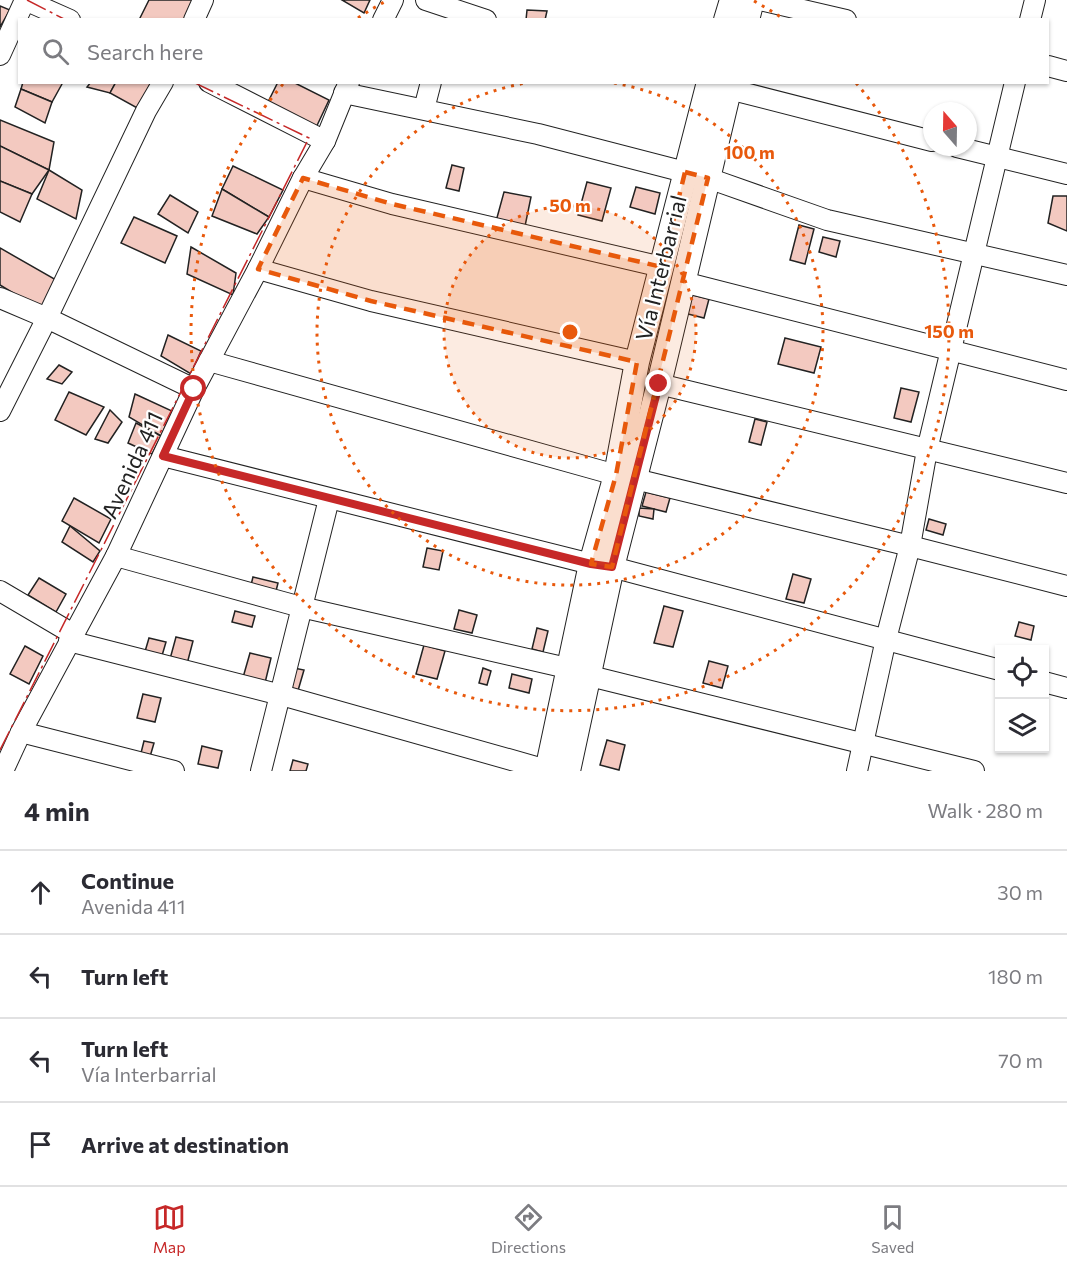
<!DOCTYPE html>
<meta charset="utf-8">
<style>
:root{--surface:#fff;--page:#f7f7f7;--text:#2b2b33;--muted:#7c7c81;--line:#e1e1e2;--accent:#c62828}
body{margin:0;font-family:Commissioner,sans-serif;background:var(--page);color:var(--text)}
.controls{position:absolute;right:18px;bottom:18px;display:grid;overflow:hidden;border-radius:0px;box-shadow:0 2px 4px #0004}
.controls button{width:54px;height:54px;display:grid;place-items:center;padding:0;border:0;border-bottom:2px solid var(--line);background:var(--surface);color:var(--text);font:30px sans-serif}
.compass{position:absolute;left:923px;top:102px;width:54px;height:54px;border-radius:50%;background:var(--surface);box-shadow:0 2px 4px #0004;rotate:340deg}
.stop{position:absolute;width:18px;height:18px;margin:-14px;border:4px solid #c62828;border-radius:50%;background:#fff}
.stop.end{background:#c62828;border-color:#fff;box-shadow:0 2px 6px #0008}
.list{margin:0;padding:0;list-style:none}
h2{display:flex;justify-content:space-between;align-items:center;height:78px;margin:0;padding:0 24px;font-size:26px}
h2 small{font-size:20px;font-weight:400;color:var(--muted)}
.list li{display:grid;grid-template-columns:39px 1fr auto;gap:18px;align-items:center;box-sizing:border-box;height:84px;padding:0 24px;border-top:2px solid var(--line)}
.list b{display:block;font-size:22px;white-space:nowrap}
.list p{margin:0;font-size:20px;white-space:nowrap;color:var(--muted)}
.list em{font-size:20px;font-style:normal;color:var(--muted)}
.icon{flex:none;width:33px;height:33px;fill:none;stroke:currentColor;stroke-width:2;stroke-linecap:round;stroke-linejoin:round}
.map{position:relative;flex:none;width:1067px;height:771px;overflow:hidden}
.search{position:absolute;background:var(--surface);box-shadow:0 2px 4px #0004;left:18px;right:18px;top:18px;height:66px;display:flex;align-items:center;gap:15px;box-sizing:border-box;padding:0 21px;border-radius:0px;color:var(--muted);font-size:22px}
.sheet{height:414px;background:var(--surface)}
nav{display:flex;justify-content:space-around;align-items:center;box-sizing:border-box;height:84px;border-top:2px solid var(--line);background:var(--surface);font-size:16px;color:var(--muted)}
nav a{display:grid;justify-items:center;gap:3px}
nav .on{color:var(--accent)}
.map>svg:first-child{display:block}
.building{fill:#f3c9c0;stroke:#222;stroke-width:1.5}
.lines{fill:none;stroke-linecap:round;stroke-linejoin:round}
.minor-casing{stroke:#222;stroke-width:22}
.major-casing{stroke:#222;stroke-width:26}
.minor{stroke:#fff;stroke-width:20}
.major{stroke:#fff;stroke-width:24}
.power{stroke:#c62828;stroke-width:1.5;stroke-dasharray:21 4.5 3 4.5;stroke-linecap:butt}
.route{stroke:#c62828;stroke-width:8}
.marked{fill:#e8590c;fill-opacity:0.2;stroke:#e8590c;stroke-width:4.5;stroke-dasharray:12 8;stroke-linejoin:round}
.ring{fill:none;stroke:#e8590c;stroke-width:3;stroke-dasharray:3 6}
.labels{text-anchor:middle;stroke-width:4.5;stroke-linejoin:round;paint-order:stroke}
.street-label{font-size:22px;fill:#222;stroke:#fff}
.centre{fill:#e8590c;stroke:#fff;stroke-width:3}
.ring-label{font-size:18px;text-anchor:middle;font-weight:bold;fill:#e8590c;stroke:#fff;stroke-width:4.5;stroke-linejoin:round;paint-order:stroke}
</style>
<div class="map">
<svg width="1067" height="771" viewBox="0 0 1067 771">
<rect width="100%" height="100%" fill="#fff"/>
<g class="building">
<path d="M 149,0 L 198,0 L 187,20 L 139,20 Z"/>
<path d="M 342,0 L 370,0 L 364,13 Z"/>
<path d="M 0,6 L 10,10 L 0,27 Z"/>
<path d="M 527,10 L 547,11 L 545,20 L 526,20 Z"/>
<path d="M 23,82 L 60,82 L 62,84 L 52,102 L 21,89 Z"/>
<path d="M 91,82 L 116,82 L 110,93 L 87,87 Z"/>
<path d="M 116,82 L 151,82 L 139,109 L 110,93 Z"/>
<path d="M 278,82 L 293,82 L 329,100 L 313,134 L 267,104 Z"/>
<path d="M 21,89 L 52,102 L 45,123 L 15,107 Z"/>
<path d="M 0,120 L 54,142 L 49,170 L 0,146 Z"/>
<path d="M 0,146 L 49,170 L 32,194 L 0,181 Z"/>
<path d="M 452,165 L 464,168 L 459,191 L 446,188 Z"/>
<path d="M 233,166 L 283,190 L 269,217 L 222,189 Z"/>
<path d="M 49,170 L 82,190 L 76,219 L 37,199 Z"/>
<path d="M 0,181 L 32,194 L 20,222 L 0,212 Z"/>
<path d="M 587,182 L 611,188 L 602,221 L 578,215 Z"/>
<path d="M 636,187 L 660,193 L 655,214 L 630,207 Z"/>
<path d="M 222,189 L 269,217 L 257,234 L 212,216 Z"/>
<path d="M 504,192 L 531,197 L 524,231 L 495,225 Z"/>
<path d="M 170,195 L 198,212 L 188,233 L 158,214 Z"/>
<path d="M 1053,196 L 1067,196 L 1067,231 L 1048,223 Z"/>
<path d="M 134,217 L 177,236 L 165,263 L 121,243 Z"/>
<path d="M 799,225 L 814,229 L 805,264 L 790,260 Z"/>
<path d="M 823,237 L 840,241 L 836,257 L 819,252 Z"/>
<path d="M 191,247 L 236,273 L 233,295 L 187,274 Z"/>
<path d="M 0,248 L 58,281 L 46,313 L 0,285 Z"/>
<path d="M 689,294 L 709,299 L 704,318 L 684,313 Z"/>
<path d="M 168,335 L 201,351 L 191,374 L 161,356 Z"/>
<path d="M 785,338 L 821,347 L 814,373 L 778,364 Z"/>
<path d="M 59,365 L 72,372 L 62,384 L 47,379 Z"/>
<path d="M 901,388 L 919,392 L 911,422 L 894,418 Z"/>
<path d="M 69,392 L 104,407 L 86,435 L 55,420 Z"/>
<path d="M 135,394 L 172,411 L 161,436 L 129,417 Z"/>
<path d="M 110,410 L 122,422 L 108,443 L 95,439 Z"/>
<path d="M 755,419 L 767,422 L 761,445 L 749,442 Z"/>
<path d="M 136,423 L 161,436 L 152,454 L 128,443 Z"/>
<path d="M 646,492 L 670,498 L 666,512 L 642,506 Z"/>
<path d="M 74,498 L 111,519 L 99,543 L 62,521 Z"/>
<path d="M 639,508 L 654,509 L 653,519 L 639,516 Z"/>
<path d="M 929,519 L 946,524 L 943,535 L 926,530 Z"/>
<path d="M 70,526 L 100,551 L 93,562 L 62,542 Z"/>
<path d="M 427,548 L 443,551 L 439,570 L 423,567 Z"/>
<path d="M 793,574 L 811,579 L 804,603 L 786,599 Z"/>
<path d="M 253,577 L 278,583 L 275,595 L 250,589 Z"/>
<path d="M 39,578 L 66,594 L 56,612 L 28,595 Z"/>
<path d="M 664,606 L 683,611 L 673,647 L 654,643 Z"/>
<path d="M 459,610 L 477,615 L 472,633 L 454,629 Z"/>
<path d="M 235,611 L 255,616 L 252,627 L 232,622 Z"/>
<path d="M 1019,622 L 1034,626 L 1031,640 L 1015,636 Z"/>
<path d="M 537,628 L 548,631 L 543,652 L 532,649 Z"/>
<path d="M 176,637 L 193,641 L 187,664 L 170,659 Z"/>
<path d="M 149,638 L 166,642 L 161,659 L 144,655 Z"/>
<path d="M 424,645 L 445,651 L 437,679 L 416,674 Z"/>
<path d="M 25,646 L 43,656 L 29,684 L 10,674 Z"/>
<path d="M 250,653 L 271,658 L 264,687 L 242,681 Z"/>
<path d="M 709,661 L 728,666 L 722,688 L 703,683 Z"/>
<path d="M 289,667 L 304,670 L 297,694 L 283,690 Z"/>
<path d="M 483,668 L 491,671 L 487,685 L 479,683 Z"/>
<path d="M 512,674 L 532,679 L 529,693 L 509,688 Z"/>
<path d="M 143,694 L 161,698 L 155,722 L 137,718 Z"/>
<path d="M 607,740 L 625,745 L 619,770 L 600,765 Z"/>
<path d="M 144,741 L 154,743 L 147,767 L 138,765 Z"/>
<path d="M 202,746 L 222,751 L 218,768 L 198,764 Z"/>
<path d="M 293,760 L 308,764 L 306,771 L 290,771 Z"/>
</g>
<g class="lines">
<g class="minor-casing">
<g id="minor">
<path d="M 25,0 L 70,20"/>
<path d="M 426,0 L 486,20"/>
<path d="M 760,0 L 846,20"/>
<path d="M 194,20 L 203,0"/>
<path d="M 383,20 L 393,0"/>
<path d="M 1030,20 L 1035,0"/>
<path d="M 0,55 L 25,0"/>
<path d="M 1048,66 L 1067,71"/>
<path d="M 209,82 L 325,141"/>
<path d="M 729,89 L 932,141"/>
<path d="M 344,93 L 538,134 L 708,178 L 827,220 L 1067,275"/>
<path d="M 424,109 L 431,82"/>
<path d="M 957,147 L 1067,174"/>
<path d="M 303,178 L 392,204 L 662,267"/>
<path d="M 258,269 L 371,301 L 637,362"/>
<path d="M 683,282 L 1067,380"/>
<path d="M 0,298 L 47,318 L 194,389"/>
<path d="M 209,361 L 616,475"/>
<path d="M 659,384 L 1067,483"/>
<path d="M 0,411 L 47,318 L 146,111 L 163,82"/>
<path d="M 163,456 L 591,564 L 612,567 L 1000,670"/>
<path d="M 635,479 L 910,546 L 1067,586"/>
<path d="M 116,556 L 301,607 L 567,668"/>
<path d="M 0,591 L 73,634"/>
<path d="M 69,641 L 281,695 L 547,770"/>
<path d="M 590,676 L 974,771"/>
<path d="M 1044,682 L 1067,688"/>
<path d="M 21,732 L 174,771"/>
<path d="M 3,771 L 21,732 L 116,556 L 194,389 L 258,269 L 303,178 L 325,141 L 349,82"/>
<path d="M 261,771 L 329,499"/>
<path d="M 857,771 L 886,639 L 910,546 L 927,450 L 1015,82"/>
</g>
</g>
<g class="major-casing">
<g id="major">
<path d="M 726,20 L 732,0"/>
<path d="M 747,20 L 752,0"/>
<path d="M 547,771 L 591,564 L 616,475 L 637,362 L 709,82"/>
<path d="M 568,771 L 612,567 L 659,384 L 731,82"/>
</g>
</g>
<use href="#minor" class="minor"/>
<use href="#major" class="major"/>
<g class="power">
<path d="M 27,0 L 66,20"/>
<path d="M 0,750 L 309,138 L 193,82"/>
</g>
</g>
<g class="lines">
<path class="route" d="M 194,389 L 163,456 L 591,564 L 612,567 L 659,384"/>
</g>
<path class="marked" d="M 685,172 L 708,178 L 612,567 L 591,564 L 616,475 L 637,362 L 371,301 L 258,269 L 303,178 L 392,204 L 662,267 Z"/>
<circle cx="570" cy="332" r="126" fill="#e8590c" fill-opacity=".12"/>
<g class="ring">
<circle cx="570" cy="332" r="126"/>
<path d="M614 83A253 253 0 1 1 526 83"/>
<path d="M358 18A379 379 0 0 1 386 1M754 1A379 379 0 0 1 782 18M856 83A379 379 0 1 1 284 83"/>
</g>
<g class="labels">
<g class="street-label">
<text transform="translate(661 268) rotate(-76)" y="8">Vía Interbarrial</text>
<text transform="translate(132 465) rotate(-65)" y="8">Avenida 411</text>
</g>
</g>
<circle cx="570" cy="332" r="9" class="centre"/>
<g class="ring-label">
<text x="749" y="159">100 m</text>
<text x="570" y="212">50 m</text>
<text x="949" y="338">150 m</text>
</g>
</svg>
<div class="controls">
<button><svg class="icon" aria-label="locate" viewBox="0 0 24 24"><circle cx="12" cy="12" r="6"/><path d="M12 2v4M12 18v4M2 12h4M18 12h4"/></svg></button>
<button><svg class="icon" aria-label="layers" viewBox="0 0 24 24"><path d="M12 4l9 5-9 5-9-5zM3 14l9 5 9-5"/></svg></button>
</div>
<svg class="compass" viewBox="-18 -18 36 36"><path d="M0-13l5 13h-10z" fill="#e53935"/><path d="M0 13l5-13h-10z" fill="#7c7c81"/></svg>
<div class="stop" style="left:194px;top:389px"></div>
<div class="stop end" style="left:659px;top:384px"></div>
<div class="search"><svg class="icon" aria-label="search" viewBox="0 0 24 24"><circle cx="10" cy="10" r="6"/><path d="M15 15l6 6"/></svg>Search here</div>
</div>
<section class="sheet">
<h2>4 min<small>Walk · 280 m</small></h2>
<ul class="list">
<li><svg class="icon" aria-label="ahead" viewBox="0 0 24 24"><path d="M12 20V5M6 11l6-6 6 6"/></svg><div><b>Continue</b><p>Avenida 411</p></div><em>30 m</em></li>
<li><svg class="icon" aria-label="left" viewBox="0 0 24 24"><path d="M17 20v-9H6M10 6l-5 5 5 5"/></svg><div><b>Turn left</b></div><em>180 m</em></li>
<li><svg class="icon" aria-label="left" viewBox="0 0 24 24"><path d="M17 20v-9H6M10 6l-5 5 5 5"/></svg><div><b>Turn left</b><p>Vía Interbarrial</p></div><em>70 m</em></li>
<li><svg class="icon" aria-label="arrive" viewBox="0 0 24 24"><path d="M6 21V4h12l-3 4 3 4H6"/></svg><div><b>Arrive at destination</b></div></li>
</ul>
</section>
<nav>
<a class="on"><svg class="icon" aria-label="map" viewBox="0 0 24 24"><path d="M3 6l6-2 6 2 6-2v14l-6 2-6-2-6 2zM9 4v14M15 6v14"/></svg>Map</a>
<a><svg class="icon" aria-label="directions" viewBox="0 0 24 24"><path d="M12 3l9 9-9 9-9-9zM9 14v-3h6M13 9l2 2-2 2"/></svg>Directions</a>
<a><svg class="icon" aria-label="saved" viewBox="0 0 24 24"><path d="M7 4h10v16l-5-4-5 4z"/></svg>Saved</a>
</nav>
